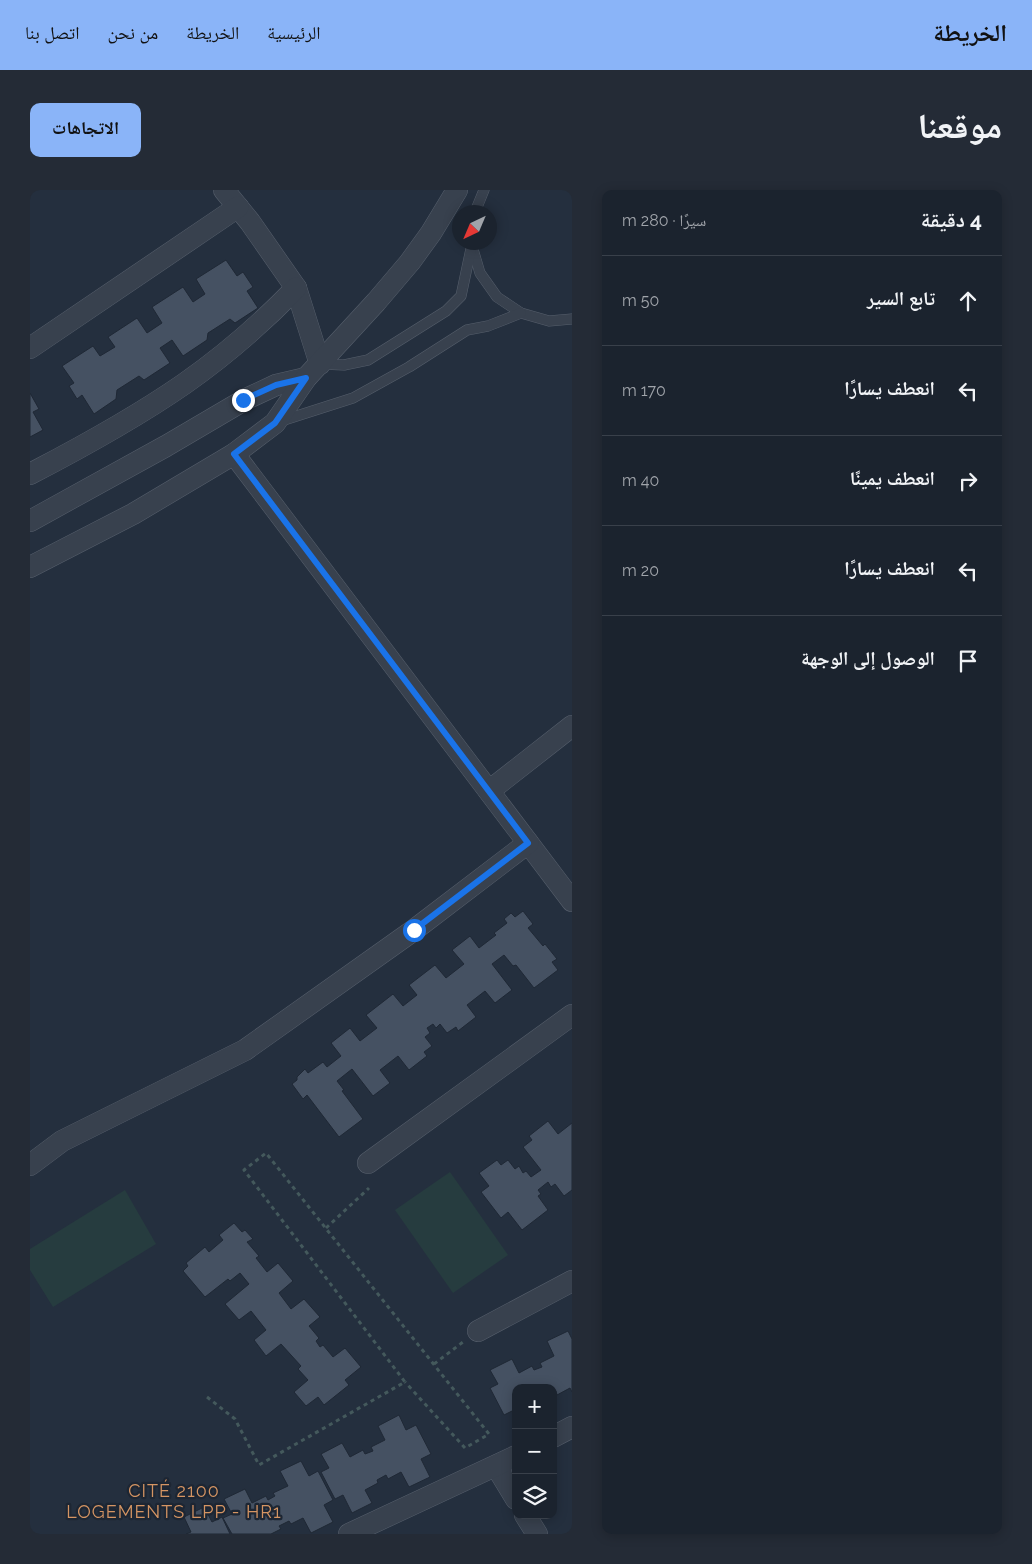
<!DOCTYPE html>
<html lang="ar">
<meta charset="utf-8">
<style>
:root{--surface:#1b232e;--page:#242b36;--text:#f1f3f6;--muted:#a0a4aa;--line:#39404a;--accent:#8ab4f8}
body{margin:0;font-family:Raleway,"Noto Naskh Arabic",sans-serif;background:var(--page);color:var(--text);direction:rtl}
.controls{position:absolute;right:15px;bottom:15px;display:grid;overflow:hidden;border-radius:10px;box-shadow:0 2px 12px #0003}
.controls button{width:45px;height:45px;display:grid;place-items:center;padding:0;border:0;border-bottom:1px solid var(--line);background:var(--surface);color:var(--text);font:25px sans-serif}
.compass{position:absolute;left:422px;top:15px;width:45px;height:45px;border-radius:50%;background:var(--surface);box-shadow:0 2px 12px #0003;rotate:224deg}
.stop{position:absolute;width:15px;height:15px;margin:-11px;border:4px solid #1a73e8;border-radius:50%;background:#fff}
.stop.end{background:#1a73e8;border-color:#fff;box-shadow:0 1px 5px #0008}
.list{margin:0;padding:0;list-style:none}
h2{display:flex;justify-content:space-between;align-items:center;height:65px;margin:0;padding:0 20px;font-size:21px}
h2 small{font-size:16px;font-weight:400;color:var(--muted)}
.list li{display:grid;grid-template-columns:32px 1fr auto;gap:15px;align-items:center;box-sizing:border-box;height:90px;padding:0 20px;border-top:1px solid var(--line)}
.list b{display:block;font-size:19px;white-space:nowrap}
.list em{font-size:16px;font-style:normal;color:var(--muted)}
.icon{flex:none;width:28px;height:28px;fill:none;stroke:currentColor;stroke-width:2;stroke-linecap:round;stroke-linejoin:round}
.map{position:relative;flex:none;width:542px;height:1344px;overflow:hidden;direction:ltr;border-radius:10px}
header{display:flex;align-items:center;gap:30px;box-sizing:border-box;height:70px;padding:0 25px;background:var(--accent);color:#111}
header strong{font-size:24px}
nav{display:flex;gap:28px;margin-inline-start:auto;font-size:18px}
.intro{display:flex;align-items:center;justify-content:space-between;box-sizing:border-box;height:120px;padding:0 30px}
h1{margin:0;font-size:35px}
.button{padding:12px 22px;border-radius:10px;background:var(--accent);color:#111;font-size:18px;font-weight:700}
main{display:flex;gap:30px;padding:0 30px}
aside{flex:1;background:var(--surface);border-radius:10px;box-shadow:0 2px 12px #0003}
.map>svg:first-child{display:block}
.green{fill:#263c3f}
.building{fill:#455162;stroke:#1f2835}
.lines{fill:none;stroke-linecap:round;stroke-linejoin:round}
.service-casing{stroke:#565f6c;stroke-width:11}
.minor-casing{stroke:#565f6c;stroke-width:22}
.path{stroke:#44595c;stroke-width:3;stroke-dasharray:4 4;stroke-linecap:butt}
.service{stroke:#38414e;stroke-width:10}
.minor{stroke:#38414e;stroke-width:21}
.route{stroke:#1a73e8;stroke-width:6}
.labels{text-anchor:middle;stroke-width:4.5;stroke-linejoin:round;paint-order:stroke}
.neighbourhood-label{font-size:18px;letter-spacing:1px;fill:#d59563;stroke:#1d2633}
</style>
<header>
<strong>الخريطة</strong>
<nav><a>الرئيسية</a><a>الخريطة</a><a>من نحن</a><a>اتصل بنا</a></nav>
</header>
<div class="intro"><h1>موقعنا</h1><a class="button">الاتجاهات</a></div>
<main>
<aside>
<h2>4 دقيقة<small>سيرًا · 280 m</small></h2>
<ul class="list">
<li><svg class="icon" aria-label="ahead" viewBox="0 0 24 24"><path d="M12 20V5M6 11l6-6 6 6"/></svg><div><b>تابع السير</b></div><em>50 m</em></li>
<li><svg class="icon" aria-label="left" viewBox="0 0 24 24"><path d="M17 20v-9H6M10 6l-5 5 5 5"/></svg><div><b>انعطف يسارًا</b></div><em>170 m</em></li>
<li><svg class="icon" aria-label="right" viewBox="0 0 24 24"><path d="M7 20v-9h11M14 6l5 5-5 5"/></svg><div><b>انعطف يمينًا</b></div><em>40 m</em></li>
<li><svg class="icon" aria-label="left" viewBox="0 0 24 24"><path d="M17 20v-9H6M10 6l-5 5 5 5"/></svg><div><b>انعطف يسارًا</b></div><em>20 m</em></li>
<li><svg class="icon" aria-label="arrive" viewBox="0 0 24 24"><path d="M6 21V4h12l-3 4 3 4H6"/></svg><div><b>الوصول إلى الوجهة</b></div></li>
</ul>
</aside>
<div class="map">
<svg width="542" height="1344" viewBox="0 0 542 1344">
<rect width="100%" height="100%" fill="#242f3e"/>
<g class="green">
<path d="M 420,982 L 478,1065 L 423,1103 L 365,1020 Z"/>
<path d="M 95,1000 L 126,1054 L 23,1117 L 0,1080 L 0,1059 Z"/>
</g>
<g class="building">
<path d="M 196,70 L 207,86 L 213,82 L 223,97 L 217,101 L 228,118 L 205,133 L 200,129 L 178,143 L 177,150 L 153,166 L 142,150 L 130,158 L 140,173 L 114,190 L 109,186 L 87,200 L 86,209 L 64,224 L 52,205 L 47,209 L 39,196 L 44,193 L 32,176 L 63,156 L 70,166 L 85,157 L 78,147 L 107,128 L 117,143 L 132,133 L 122,117 L 153,97 L 163,112 L 175,104 L 166,89 Z"/>
<path d="M 0,203 L 9,219 L 3,222 L 13,240 L 0,247 Z"/>
<path d="M 493,721 L 503,734 L 498,738 L 513,756 L 515,754 L 527,769 L 522,772 L 528,780 L 504,798 L 486,775 L 483,776 L 474,765 L 462,774 L 482,800 L 465,813 L 455,801 L 437,815 L 446,827 L 428,841 L 426,837 L 417,843 L 410,834 L 406,838 L 403,834 L 397,838 L 400,843 L 395,847 L 402,856 L 394,862 L 397,866 L 379,880 L 368,866 L 350,880 L 360,893 L 343,906 L 322,879 L 307,891 L 314,900 L 312,901 L 333,929 L 309,947 L 277,905 L 273,909 L 262,894 L 267,890 L 267,887 L 275,879 L 278,883 L 293,872 L 297,877 L 311,866 L 301,853 L 320,838 L 330,851 L 347,838 L 336,825 L 363,804 L 373,816 L 387,805 L 379,795 L 405,775 L 416,788 L 434,774 L 422,760 L 440,746 L 449,758 L 466,745 L 464,743 L 477,733 L 474,729 L 481,723 L 485,727 Z"/>
<path d="M 518,931 L 528,944 L 542,933 L 542,1000 L 534,1006 L 525,994 L 521,997 L 518,992 L 508,1000 L 511,1004 L 508,1006 L 518,1020 L 492,1040 L 478,1022 L 471,1028 L 451,1002 L 459,996 L 449,983 L 467,970 L 471,975 L 478,970 L 485,979 L 489,976 L 493,983 L 496,981 L 501,987 L 511,980 L 493,957 L 502,950 L 499,946 Z"/>
<path d="M 204,1033 L 212,1042 L 215,1040 L 223,1049 L 217,1052 L 229,1066 L 226,1068 L 237,1082 L 248,1073 L 263,1091 L 249,1103 L 261,1119 L 274,1109 L 290,1127 L 279,1136 L 289,1148 L 286,1151 L 290,1157 L 293,1155 L 303,1167 L 315,1158 L 331,1177 L 315,1190 L 319,1195 L 294,1215 L 288,1207 L 276,1216 L 264,1202 L 278,1190 L 268,1179 L 271,1176 L 251,1154 L 236,1166 L 224,1150 L 236,1140 L 221,1121 L 209,1130 L 195,1114 L 219,1094 L 210,1083 L 200,1091 L 198,1089 L 175,1107 L 153,1081 L 158,1076 L 156,1073 L 175,1057 L 179,1062 L 193,1050 L 189,1045 Z"/>
<path d="M 538,1141 L 542,1149 L 542,1202 L 540,1198 L 527,1205 L 526,1201 L 523,1202 L 523,1198 L 486,1198 L 486,1228 L 482,1221 L 474,1225 L 460,1198 L 468,1194 L 460,1180 L 482,1169 L 489,1183 L 502,1176 L 504,1180 L 512,1177 L 510,1173 L 524,1166 L 517,1151 Z"/>
<path d="M 369,1225 L 376,1240 L 386,1235 L 401,1264 L 391,1269 L 400,1287 L 379,1297 L 371,1282 L 358,1289 L 356,1285 L 347,1290 L 348,1293 L 335,1300 L 342,1313 L 322,1323 L 313,1305 L 305,1309 L 291,1282 L 299,1278 L 291,1264 L 312,1253 L 320,1267 L 333,1260 L 335,1264 L 343,1261 L 341,1257 L 355,1250 L 348,1236 Z"/>
<path d="M 271,1271 L 279,1286 L 288,1281 L 303,1310 L 294,1315 L 303,1332 L 281,1343 L 273,1328 L 261,1334 L 259,1331 L 249,1336 L 251,1339 L 241,1344 L 202,1344 L 193,1328 L 202,1324 L 194,1309 L 215,1299 L 222,1313 L 236,1306 L 238,1310 L 245,1306 L 243,1303 L 258,1296 L 250,1281 Z"/>
<path d="M 174,1317 L 182,1332 L 192,1327 L 200,1344 L 156,1344 L 161,1342 L 154,1327 Z"/>
</g>
<g class="lines">
<g class="service-casing">
<g id="service">
<path d="M 445,22 L 454,0"/>
<path d="M 442,56 L 450,83 L 467,107 L 491,123 L 519,131 L 542,129"/>
<path d="M 291,174 L 314,175 L 338,170 L 416,121 L 431,106 L 442,54"/>
<path d="M 248,232 L 323,208 L 379,177 L 437,140 L 458,136 L 491,123"/>
</g>
</g>
<g class="minor-casing">
<g id="minor">
<path d="M 194,0 L 220,32 L 266,98 L 290,174"/>
<path d="M 0,158 L 208,17"/>
<path d="M 204,264 L 542,711"/>
<path d="M 0,284 C 52,257 105,228 154,194 C 194,166 232,133 266,98"/>
<path d="M 0,331 L 136,256 L 216,209 L 246,195 L 276,188"/>
<path d="M 0,377 L 103,324 L 204,264 L 245,233 L 276,188 L 346,112 L 380,72 L 401,43 L 427,0"/>
<path d="M 459,601 L 542,536"/>
<path d="M 338,973 L 542,825"/>
<path d="M 0,975 L 32,951 L 215,860 L 384,740 L 498,653"/>
<path d="M 448,1141 L 542,1091"/>
<path d="M 523,1247 L 542,1237"/>
<path d="M 466,1276 L 486,1309"/>
<path d="M 495,1325 L 507,1344"/>
<path d="M 319,1344 L 486,1266"/>
</g>
</g>
<g class="path">
<path d="M 296,1038 L 339,998"/>
<path d="M 404,1174 L 433,1152"/>
<path d="M 177,1207 L 205,1229 L 229,1275 L 375,1192 L 214,980 L 236,963 L 459,1244 L 435,1258 L 375,1192"/>
</g>
<use href="#service" class="service"/>
<use href="#minor" class="minor"/>
</g>
<g class="lines">
<path class="route" d="M 213,210 L 246,195 L 276,188 L 245,233 L 204,264 L 498,653 L 384,740"/>
</g>
<g class="labels">
<g class="neighbourhood-label">
<text x="144" y="1307">CITÉ 2100<tspan x="144" dy="21">LOGEMENTS LPP - HR1</tspan></text>
</g>
</g>
</svg>
<div class="controls">
<button>+</button>
<button>−</button>
<button><svg class="icon" aria-label="layers" viewBox="0 0 24 24"><path d="M12 4l9 5-9 5-9-5zM3 14l9 5 9-5"/></svg></button>
</div>
<svg class="compass" viewBox="-18 -18 36 36"><path d="M0-13l5 13h-10z" fill="#e53935"/><path d="M0 13l5-13h-10z" fill="#a0a4aa"/></svg>
<div class="stop" style="left:384px;top:740px"></div>
<div class="stop end" style="left:213px;top:210px"></div>
</div>
</main>
